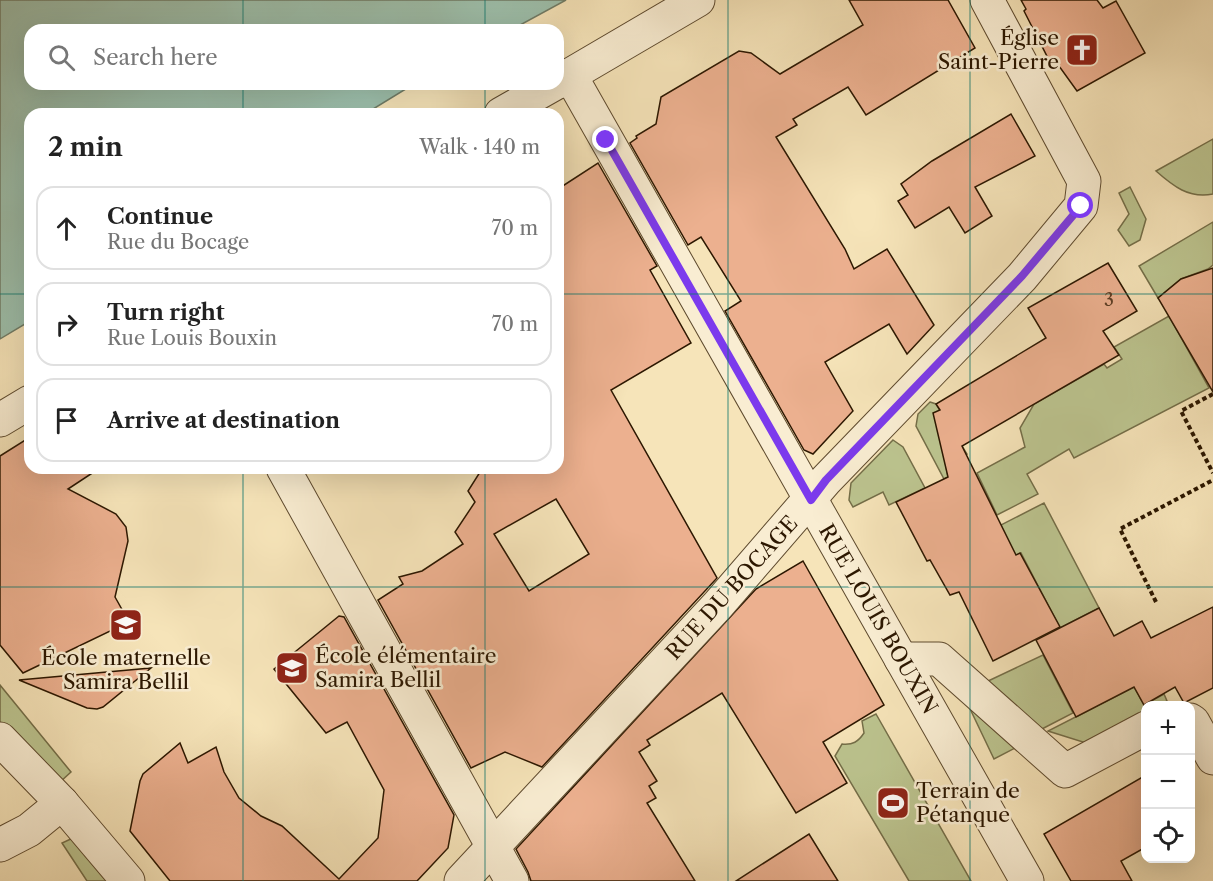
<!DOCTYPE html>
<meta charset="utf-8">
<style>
:root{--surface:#fff;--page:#f2f2f2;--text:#222;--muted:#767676;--line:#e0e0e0}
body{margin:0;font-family:"Libre Caslon Text",serif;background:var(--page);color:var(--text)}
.controls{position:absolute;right:18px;bottom:18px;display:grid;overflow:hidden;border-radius:12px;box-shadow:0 6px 24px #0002}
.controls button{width:54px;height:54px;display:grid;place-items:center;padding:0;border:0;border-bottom:2px solid var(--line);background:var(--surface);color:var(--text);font:30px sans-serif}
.stop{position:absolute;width:18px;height:18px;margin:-14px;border:4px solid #7c3aed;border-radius:50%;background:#fff}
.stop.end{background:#7c3aed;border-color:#fff;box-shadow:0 2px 6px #0008}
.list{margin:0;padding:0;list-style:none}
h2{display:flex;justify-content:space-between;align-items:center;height:78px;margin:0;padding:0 24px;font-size:26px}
h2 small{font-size:20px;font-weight:400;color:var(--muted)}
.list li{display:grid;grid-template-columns:39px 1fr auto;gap:18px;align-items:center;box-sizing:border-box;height:84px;margin:0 12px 12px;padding:0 12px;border:2px solid var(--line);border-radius:18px}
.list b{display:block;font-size:22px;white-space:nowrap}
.list p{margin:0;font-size:20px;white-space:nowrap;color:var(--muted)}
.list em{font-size:20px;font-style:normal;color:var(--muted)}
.icon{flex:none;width:33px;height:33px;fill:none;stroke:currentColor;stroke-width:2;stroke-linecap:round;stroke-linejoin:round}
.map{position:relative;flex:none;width:1213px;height:881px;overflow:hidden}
.search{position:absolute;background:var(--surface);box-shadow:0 6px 24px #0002;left:24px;top:24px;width:540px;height:66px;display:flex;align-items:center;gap:15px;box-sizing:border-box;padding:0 21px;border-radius:18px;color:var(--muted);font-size:22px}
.panel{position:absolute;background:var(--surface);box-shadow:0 6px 24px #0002;left:24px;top:108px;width:540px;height:366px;border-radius:18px}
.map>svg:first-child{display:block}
.green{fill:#bcc48f;stroke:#746e48;stroke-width:1.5}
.water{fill:#9dbfab;stroke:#707c67;stroke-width:1.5}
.building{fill:#ecb08f;stroke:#2c1700;stroke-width:1.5;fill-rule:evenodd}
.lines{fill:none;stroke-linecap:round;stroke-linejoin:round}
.minor-casing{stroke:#5e4a2e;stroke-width:35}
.path{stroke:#2c1700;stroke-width:4;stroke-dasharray:4.5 3;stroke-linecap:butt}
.minor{stroke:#f9edd2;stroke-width:33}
.route{stroke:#7c3aed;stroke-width:8}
.grid{fill:none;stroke:#0f766e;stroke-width:1.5;stroke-opacity:0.55}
.labels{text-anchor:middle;stroke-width:5;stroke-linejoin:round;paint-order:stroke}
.number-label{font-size:18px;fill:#5c3d24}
.poi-label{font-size:21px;fill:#2c1700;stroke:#f9edd2;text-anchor:start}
.street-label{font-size:21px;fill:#2c1700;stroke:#f9edd2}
</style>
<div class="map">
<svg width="1213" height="881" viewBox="0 0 1213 881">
<rect width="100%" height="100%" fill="#f6e4b9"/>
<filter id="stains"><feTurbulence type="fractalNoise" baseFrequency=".00333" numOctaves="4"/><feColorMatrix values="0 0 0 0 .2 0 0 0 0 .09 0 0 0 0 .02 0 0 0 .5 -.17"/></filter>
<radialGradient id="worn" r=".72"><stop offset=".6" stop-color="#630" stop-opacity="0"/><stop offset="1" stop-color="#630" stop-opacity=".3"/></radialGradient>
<g class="green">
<path d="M 1213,139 L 1213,194 C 1189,199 1173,186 1156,171 Z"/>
<path d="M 1130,187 L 1146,219 L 1140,240 L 1129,246 L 1118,230 L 1129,214 L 1119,193 Z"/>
<path d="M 1213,222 L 1213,265 L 1208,269 L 1181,279 L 1158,298 L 1139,266 Z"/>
<path d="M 1169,316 L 1209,388 L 1074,458 L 1069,449 L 1027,474 L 1038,494 L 997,515 L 977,473 L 1025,447 L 1020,428 L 1034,404 L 1104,364 L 1107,368 L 1122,359 L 1114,347 Z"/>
<path d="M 930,402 L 936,404 L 967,454 L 945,461 L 948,477 L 944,479 L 916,426 L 918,414 Z"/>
<path d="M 893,440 L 903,447 L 925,488 L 889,505 L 883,492 L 853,507 L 849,500 L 851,483 Z"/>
<path d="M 1044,503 L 1099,608 L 1060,628 L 1021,553 L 1012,557 L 997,527 Z"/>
<path d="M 1043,655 L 1073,713 L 1038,731 L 986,682 Z"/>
<path d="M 0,685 L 71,772 L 59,783 L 0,723 Z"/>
<path d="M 1134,687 L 1144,705 L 1164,694 L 1167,701 L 1159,705 L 1146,706 L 1145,712 L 1086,743 L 1048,731 Z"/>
<path d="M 961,690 L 1019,746 L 994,759 Z"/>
<path d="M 876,714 L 971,881 L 909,881 L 835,756 L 842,744 C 853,745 858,742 864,733 L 862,721 Z"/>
<path d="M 75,837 L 108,881 L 87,881 L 62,843 Z"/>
</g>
<path class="water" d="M 0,0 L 566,0 L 511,30 L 30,30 L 30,84 L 414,84 L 365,114 L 30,114 L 30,321 L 0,339 Z"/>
<g class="building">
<path d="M 849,0 L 948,0 L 975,48 L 866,115 L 848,87 L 793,119 L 797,125 L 776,137 L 845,249 L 854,269 L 887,249 L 934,325 L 907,354 L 889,324 L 825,362 L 853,411 L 813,454 L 804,450 L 725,311 L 741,301 L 701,237 L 688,245 L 630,143 L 637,138 L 636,136 L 656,124 L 661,97 L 739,51 L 751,53 L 780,74 L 863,25 Z"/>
<path d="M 1021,0 L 1097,0 L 1103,8 L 1116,1 L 1145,53 L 1077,91 L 1054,59 L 1050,62 L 1024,11 L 1026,9 Z"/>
<path d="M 1011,114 L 1035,156 L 975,187 L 992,216 L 965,233 L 949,207 L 915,228 L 898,201 L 908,195 L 901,184 L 932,161 Z"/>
<path d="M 598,163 L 657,266 L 650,270 L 691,343 L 611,390 L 717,578 L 542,767 L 505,752 L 471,768 L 378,600 L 403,584 L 399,577 L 422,571 L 463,544 L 455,532 L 475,502 L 468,491 L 480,472 L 487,468 L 558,468 L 558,189 ZM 556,499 L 589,554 L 529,591 L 494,534 Z"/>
<path d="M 1108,263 L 1137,311 L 1103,331 L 1119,355 L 962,446 L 1016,555 L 1020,553 L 1060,627 L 993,661 L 959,592 L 950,595 L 930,560 L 927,561 L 896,502 L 948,477 L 933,413 L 940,410 L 936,404 L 1046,338 L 1028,308 Z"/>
<path d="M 1213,268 L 1213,392 L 1158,298 L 1181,279 Z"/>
<path d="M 30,437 L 30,468 L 100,468 L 68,489 L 116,514 L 126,527 L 128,541 L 115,597 L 129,622 L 23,673 L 0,645 L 0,456 Z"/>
<path d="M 803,561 L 884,705 L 823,742 L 847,783 L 796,813 L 722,693 L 647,740 L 650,745 L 639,752 L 657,781 L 649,786 L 656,798 L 647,803 L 695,881 L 531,881 L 528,872 L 516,849 L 756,589 Z"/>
<path d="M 1213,607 L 1213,688 L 1184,703 L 1175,687 L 1144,705 L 1134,687 L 1076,717 L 1036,640 L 1099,608 L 1114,636 L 1142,621 L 1151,638 Z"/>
<path d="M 339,616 L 344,617 L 454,815 L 448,848 L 417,881 L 170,881 L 130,831 L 140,781 L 143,774 L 180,743 L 188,763 L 216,747 L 224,772 L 239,798 L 261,816 L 282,826 L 339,879 L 378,838 L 384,790 L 347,722 L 326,733 L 274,669 Z"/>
<path d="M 151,668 L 103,707 L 97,709 L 87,708 L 19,680 Z"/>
<path d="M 1146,775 L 1146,847 L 1121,861 L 1132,881 L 1071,881 L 1044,834 Z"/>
<path d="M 809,834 L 838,881 L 736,881 Z"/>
</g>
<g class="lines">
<g class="minor-casing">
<g id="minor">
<path d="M 570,75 L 1027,881"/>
<path d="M 558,82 L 698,0"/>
<path d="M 501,114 L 554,84"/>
<path d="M 0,420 L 30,402"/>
<path d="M 283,468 L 512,881"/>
<path d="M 901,659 L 939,659 L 1065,771 L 1146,728"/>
<path d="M 1190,720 L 1193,722 L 1213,758"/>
<path d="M 0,739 L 62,803 L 128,881"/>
<path d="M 0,845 L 29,830 L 62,803"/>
<path d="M 461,881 L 718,605 L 826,480 L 1022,277 L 1081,206 L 1084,181 L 987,0"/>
</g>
</g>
<g class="path">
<path d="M 1213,394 L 1181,411 L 1213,473"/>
<path d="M 1156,602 L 1120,529 L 1213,480"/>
</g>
<use href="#minor" class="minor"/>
</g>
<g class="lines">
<path class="route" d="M 606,140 L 811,500 L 826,480 L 1022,276 L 1081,206"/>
</g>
<path class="grid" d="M 243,0 L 243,30M 485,0 L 485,30M 728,0 L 728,881M 970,0 L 970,881M 243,84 L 243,114M 485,84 L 485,114M 0,294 L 30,294M 558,294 L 1213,294M 243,468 L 243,881M 485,468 L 485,881M 0,587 L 1213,587"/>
<defs>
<g id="church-square" transform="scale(1.725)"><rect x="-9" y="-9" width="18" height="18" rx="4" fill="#8f2418" stroke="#f9edd2"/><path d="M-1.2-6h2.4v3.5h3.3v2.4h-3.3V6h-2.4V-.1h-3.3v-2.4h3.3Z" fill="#fff"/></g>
<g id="school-square" transform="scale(1.725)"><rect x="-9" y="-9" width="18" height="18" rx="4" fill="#8f2418" stroke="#f9edd2"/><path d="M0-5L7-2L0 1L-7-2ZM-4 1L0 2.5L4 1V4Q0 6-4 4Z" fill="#fff"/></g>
<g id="stadium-square" transform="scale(1.725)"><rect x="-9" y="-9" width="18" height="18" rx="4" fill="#8f2418" stroke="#f9edd2"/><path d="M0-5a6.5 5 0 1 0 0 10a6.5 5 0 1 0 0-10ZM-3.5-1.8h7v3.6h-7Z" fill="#fff"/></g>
</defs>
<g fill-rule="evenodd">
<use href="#church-square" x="1082" y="50"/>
<use href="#school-square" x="126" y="625"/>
<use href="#school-square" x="292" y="668"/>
<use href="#stadium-square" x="893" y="803"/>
</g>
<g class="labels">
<g class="number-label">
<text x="1109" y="306">3</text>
</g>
<g class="poi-label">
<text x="1059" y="45" text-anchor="end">Église<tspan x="1059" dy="24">Saint-Pierre</tspan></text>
<text x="315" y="663">École élémentaire<tspan x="315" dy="24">Samira Bellil</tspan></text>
<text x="126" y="665" text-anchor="middle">École maternelle<tspan x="126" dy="24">Samira Bellil</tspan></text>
<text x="916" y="798">Terrain de<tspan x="916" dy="24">Pétanque</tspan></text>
</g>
<g class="street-label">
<text transform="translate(732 588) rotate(-48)" y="7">RUE DU BOCAGE</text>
<text transform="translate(878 619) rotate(60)" y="7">RUE LOUIS BOUXIN</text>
</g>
</g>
<rect width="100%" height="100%" filter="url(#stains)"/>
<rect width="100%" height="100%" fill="url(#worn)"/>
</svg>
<div class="controls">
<button>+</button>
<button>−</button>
<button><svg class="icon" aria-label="locate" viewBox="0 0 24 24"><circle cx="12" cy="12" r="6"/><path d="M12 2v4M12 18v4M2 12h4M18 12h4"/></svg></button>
</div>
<div class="stop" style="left:1081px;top:206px"></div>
<div class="stop end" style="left:606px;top:140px"></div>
<div class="search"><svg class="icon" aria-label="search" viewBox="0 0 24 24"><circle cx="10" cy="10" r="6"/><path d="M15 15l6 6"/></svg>Search here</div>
<section class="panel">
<h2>2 min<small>Walk · 140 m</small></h2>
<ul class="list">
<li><svg class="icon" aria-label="ahead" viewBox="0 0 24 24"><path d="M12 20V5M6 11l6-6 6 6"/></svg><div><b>Continue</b><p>Rue du Bocage</p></div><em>70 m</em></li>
<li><svg class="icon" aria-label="right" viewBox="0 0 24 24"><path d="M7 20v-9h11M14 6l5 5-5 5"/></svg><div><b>Turn right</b><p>Rue Louis Bouxin</p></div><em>70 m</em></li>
<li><svg class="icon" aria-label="arrive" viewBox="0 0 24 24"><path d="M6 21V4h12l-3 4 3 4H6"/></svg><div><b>Arrive at destination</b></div></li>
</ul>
</section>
</div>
